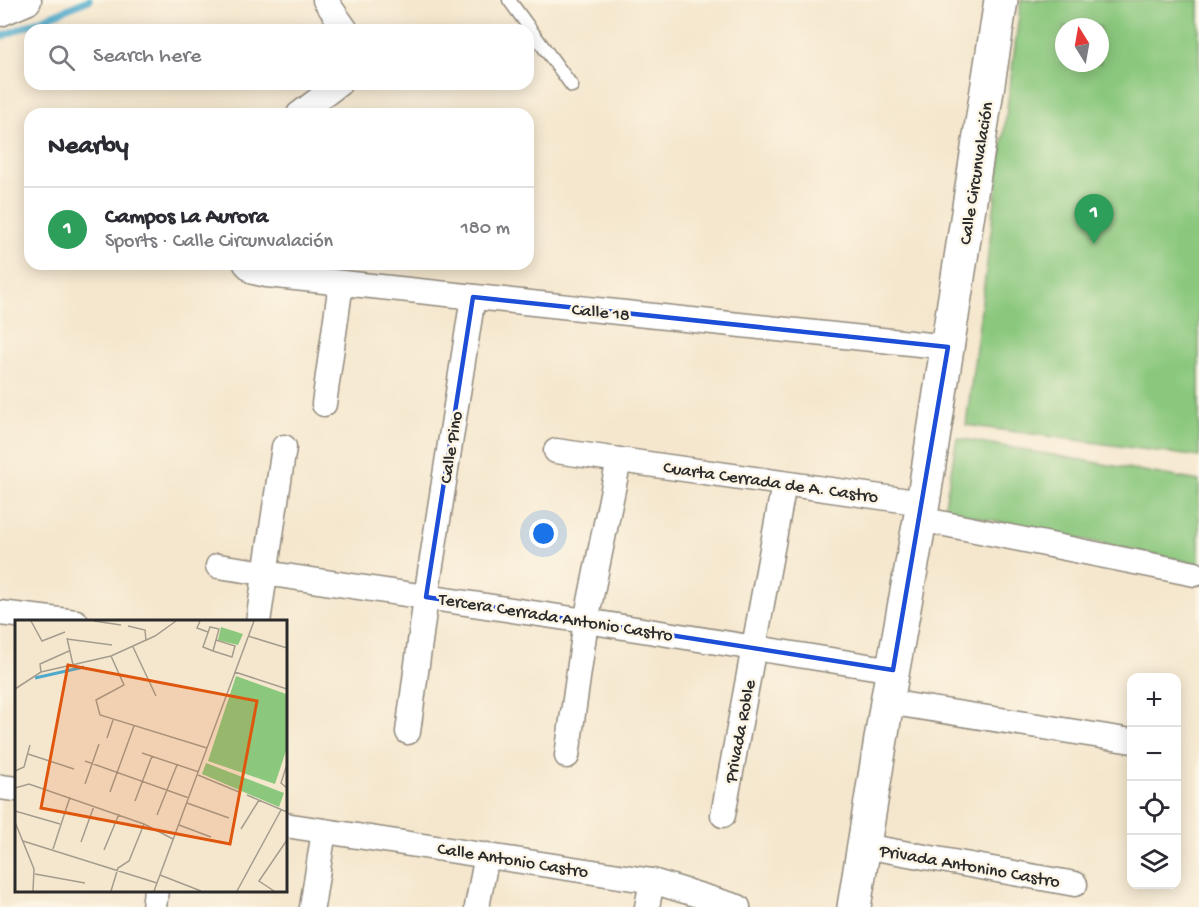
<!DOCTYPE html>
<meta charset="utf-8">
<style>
:root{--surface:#fff;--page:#f7f7f7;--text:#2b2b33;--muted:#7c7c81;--line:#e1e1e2;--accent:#7c3aed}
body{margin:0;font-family:"Gochi Hand",sans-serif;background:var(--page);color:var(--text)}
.controls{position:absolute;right:18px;bottom:18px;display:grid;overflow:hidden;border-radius:12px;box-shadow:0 3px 15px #0003}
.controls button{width:54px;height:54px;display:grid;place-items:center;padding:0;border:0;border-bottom:2px solid var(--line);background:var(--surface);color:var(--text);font:30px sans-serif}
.compass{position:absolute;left:1055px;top:18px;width:54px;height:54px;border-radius:50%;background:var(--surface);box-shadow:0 3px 15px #0003;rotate:349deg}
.you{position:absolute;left:544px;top:534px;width:21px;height:21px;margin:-15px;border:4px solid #fff;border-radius:50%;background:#1a73e8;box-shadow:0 0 0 9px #1a73e833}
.badge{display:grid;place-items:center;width:39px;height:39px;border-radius:50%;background:var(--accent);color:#fff;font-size:20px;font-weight:700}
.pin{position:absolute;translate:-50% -50px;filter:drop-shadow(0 2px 3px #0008)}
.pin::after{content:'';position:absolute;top:32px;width:21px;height:18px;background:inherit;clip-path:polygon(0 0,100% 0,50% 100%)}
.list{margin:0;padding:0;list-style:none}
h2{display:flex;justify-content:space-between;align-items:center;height:78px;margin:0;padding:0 24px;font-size:26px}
h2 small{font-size:20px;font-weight:400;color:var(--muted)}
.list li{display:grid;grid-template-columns:39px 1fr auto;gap:18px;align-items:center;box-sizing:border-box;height:84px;padding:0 24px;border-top:2px solid var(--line)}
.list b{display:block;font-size:22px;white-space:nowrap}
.list p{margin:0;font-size:20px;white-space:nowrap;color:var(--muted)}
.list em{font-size:20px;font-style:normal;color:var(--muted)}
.icon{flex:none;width:33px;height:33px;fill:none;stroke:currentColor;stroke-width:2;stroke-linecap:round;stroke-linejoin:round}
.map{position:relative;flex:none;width:1199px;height:907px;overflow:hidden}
.search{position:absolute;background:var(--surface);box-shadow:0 3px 15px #0003;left:24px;top:24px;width:510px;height:66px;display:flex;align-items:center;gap:15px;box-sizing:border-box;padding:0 21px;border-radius:18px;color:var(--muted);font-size:22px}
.panel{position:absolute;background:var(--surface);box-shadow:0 3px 15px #0003;left:24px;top:108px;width:510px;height:162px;border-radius:18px}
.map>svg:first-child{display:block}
.green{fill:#8bc87e;stroke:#5b7a54;stroke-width:1.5;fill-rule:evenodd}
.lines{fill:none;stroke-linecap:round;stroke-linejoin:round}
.stream{stroke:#4eaacc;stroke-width:7}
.service-casing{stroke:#90897c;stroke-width:15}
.minor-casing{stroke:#90897c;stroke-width:27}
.tertiary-casing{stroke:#90897c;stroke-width:33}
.secondary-casing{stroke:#90897c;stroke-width:36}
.service{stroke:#fff;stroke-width:12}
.minor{stroke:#fff;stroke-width:24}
.tertiary{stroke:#fff;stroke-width:30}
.secondary{stroke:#fff;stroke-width:33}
.marked{fill:none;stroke:#1d4ed8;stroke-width:4.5;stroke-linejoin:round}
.labels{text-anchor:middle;stroke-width:5;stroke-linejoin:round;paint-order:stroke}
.street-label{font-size:18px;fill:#2b2b2b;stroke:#fcf5e5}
.inset-river{fill:none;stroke:#4eaacc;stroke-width:3}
.inset-road{fill:none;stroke:#a49c8d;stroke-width:1.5}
.view{fill:#df570e;fill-opacity:0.15;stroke:#df570e;stroke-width:3}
.inset-edge{fill:none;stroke:#2b2b2b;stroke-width:3}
</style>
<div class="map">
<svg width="1199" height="907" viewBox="0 0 1199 907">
<rect width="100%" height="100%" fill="#fcf5e5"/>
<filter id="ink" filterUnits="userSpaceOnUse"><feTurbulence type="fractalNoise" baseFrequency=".0167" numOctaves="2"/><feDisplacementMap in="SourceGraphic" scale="12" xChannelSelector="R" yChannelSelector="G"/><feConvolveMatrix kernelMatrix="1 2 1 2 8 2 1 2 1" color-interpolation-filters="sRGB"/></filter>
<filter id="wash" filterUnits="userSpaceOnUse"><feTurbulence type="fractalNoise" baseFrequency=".008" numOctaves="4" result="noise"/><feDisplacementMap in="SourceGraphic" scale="24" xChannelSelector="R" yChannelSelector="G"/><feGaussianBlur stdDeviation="1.35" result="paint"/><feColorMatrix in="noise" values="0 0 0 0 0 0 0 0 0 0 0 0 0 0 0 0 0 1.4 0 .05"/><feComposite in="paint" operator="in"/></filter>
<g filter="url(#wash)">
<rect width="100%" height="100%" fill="#f5e7ce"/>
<g class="green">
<path d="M 1021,0 L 1199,0 L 1199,457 L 966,425 ZM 1064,27 L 1100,27 L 1100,63 L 1064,63 Z"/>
<path d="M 957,438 L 1199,481 L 1199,564 L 944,510 Z"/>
</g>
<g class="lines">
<path class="stream" d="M 0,37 L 89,0"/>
</g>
</g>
<g filter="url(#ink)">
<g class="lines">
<g class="service-casing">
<path id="service" d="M 509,0 L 572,86"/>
</g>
<g class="minor-casing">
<g id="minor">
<path d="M 325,0 L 346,30"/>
<path d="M 299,114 L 339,84"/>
<path d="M 246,264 L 254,272 L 267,275 L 948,347"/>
<path d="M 324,404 L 341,283"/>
<path d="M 556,451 L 923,503"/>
<path d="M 920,519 L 1195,574"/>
<path d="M 218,566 L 586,621 L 893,670"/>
<path d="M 0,613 L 76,622"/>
<path d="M 258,622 L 284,447"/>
<path d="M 887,702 L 1132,741"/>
<path d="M 408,732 L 426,597 L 473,297"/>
<path d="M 567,756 L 586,621 L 619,460"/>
<path d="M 0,787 L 16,789"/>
<path d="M 723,815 L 784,484"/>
<path d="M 285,825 L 652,881 L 738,907"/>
<path d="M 864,846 L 1075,884"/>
<path d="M 154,907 L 156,890"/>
<path d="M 312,907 L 324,831"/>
<path d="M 477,907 L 487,855"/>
<path d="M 647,907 L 652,881"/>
</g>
</g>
<g class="tertiary-casing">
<path id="tertiary" d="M 0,11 L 26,0"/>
</g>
<g class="secondary-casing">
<path id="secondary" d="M 854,907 L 887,702 L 923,503 L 1001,0"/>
</g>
<use href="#service" class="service"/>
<use href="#minor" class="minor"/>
<use href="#tertiary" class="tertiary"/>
<use href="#secondary" class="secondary"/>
</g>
</g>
<path class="marked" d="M 473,297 L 948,347 L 893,670 L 426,597 Z"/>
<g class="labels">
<g class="street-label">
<text transform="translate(975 173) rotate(-81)" y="6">Calle Circunvalación</text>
<text transform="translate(601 311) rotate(6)" y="6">Calle 18</text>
<text transform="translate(450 447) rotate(-81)" y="6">Calle Pino</text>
<text transform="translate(771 481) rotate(8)" y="6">Cuarta Cerrada de A. Castro</text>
<text transform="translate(556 616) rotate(9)" y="6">Tercera Cerrada Antonio Castro</text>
<text transform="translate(739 731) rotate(-79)" y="6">Privada Roble</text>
<text transform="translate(513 859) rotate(9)" y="6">Calle Antonio Castro</text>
<text transform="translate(970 865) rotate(10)" y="6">Privada Antonino Castro</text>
</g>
</g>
<g transform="translate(15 620)">
<rect width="272" height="272" fill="#f5e7ce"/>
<path d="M 206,7 L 228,14 L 223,25 L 203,20 ZM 221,56 L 271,74 L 271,131 L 260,164 L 193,141 ZM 191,143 L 269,173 L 264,187 L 187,154 Z" fill="#8bc87e"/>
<path class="inset-river" d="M 20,58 L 69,47"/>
<path class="inset-road" d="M 16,1 L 27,21 L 50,12M 79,1 L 106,5M 185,1 L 182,8 L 193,12M 113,6 L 130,10 L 131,21M 233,16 L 272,28M 52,18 L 58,45M 52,19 L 97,25M 118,27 L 141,76M 198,31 L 204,9 L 195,7 L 188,27 L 198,31 L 217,37 L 220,26 L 201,20M 96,36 L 109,65 L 81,80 L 85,95 L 192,128M 26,52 L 25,44 L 54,31M 220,52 L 272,69M 0,69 L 26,52 L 96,36 L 140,16 L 161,1M 92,118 L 98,100M 127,133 L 184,152M 13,134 L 59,149M 70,141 L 174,178M 272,144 L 266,163 L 272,168M 0,151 L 9,147 L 15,125M 183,155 L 224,172M 70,164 L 84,124M 0,168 L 14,164 L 129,204 L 158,219M 95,172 L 119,106M 232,175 L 272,192M 120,181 L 137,136M 172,183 L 214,198M 0,191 L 45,204M 142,195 L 162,145M 0,202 L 19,249 L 18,271M 164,205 L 196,217M 226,209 L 244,180M 8,221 L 142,263M 66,222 L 79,186M 38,229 L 55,177M 89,230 L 104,194M 20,254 L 70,263M 145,255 L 186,271M 96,271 L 103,248 L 114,241 L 129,204M 139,271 L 239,1M 222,271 L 266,190M 259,271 L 244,261 L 272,220"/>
<path class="view" d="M 53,45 L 242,81 L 215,224 L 26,188 Z"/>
<rect width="272" height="272" class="inset-edge"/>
</g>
</svg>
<div class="controls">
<button>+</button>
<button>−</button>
<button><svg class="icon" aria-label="locate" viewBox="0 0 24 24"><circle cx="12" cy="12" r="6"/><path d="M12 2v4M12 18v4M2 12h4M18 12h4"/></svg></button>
<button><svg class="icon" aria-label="layers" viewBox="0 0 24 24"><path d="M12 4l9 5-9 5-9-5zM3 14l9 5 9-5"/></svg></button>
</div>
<svg class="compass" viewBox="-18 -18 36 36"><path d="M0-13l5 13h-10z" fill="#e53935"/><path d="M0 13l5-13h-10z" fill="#7c7c81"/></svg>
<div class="you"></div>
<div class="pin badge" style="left:1094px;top:244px;background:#2e9e5b">1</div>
<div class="search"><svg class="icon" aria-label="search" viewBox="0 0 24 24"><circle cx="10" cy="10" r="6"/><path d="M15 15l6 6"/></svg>Search here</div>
<section class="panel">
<h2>Nearby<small></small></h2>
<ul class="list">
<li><span class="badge" style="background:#2e9e5b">1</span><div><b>Campos La Aurora</b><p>Sports · Calle Circunvalación</p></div><em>180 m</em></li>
</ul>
</section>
</div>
